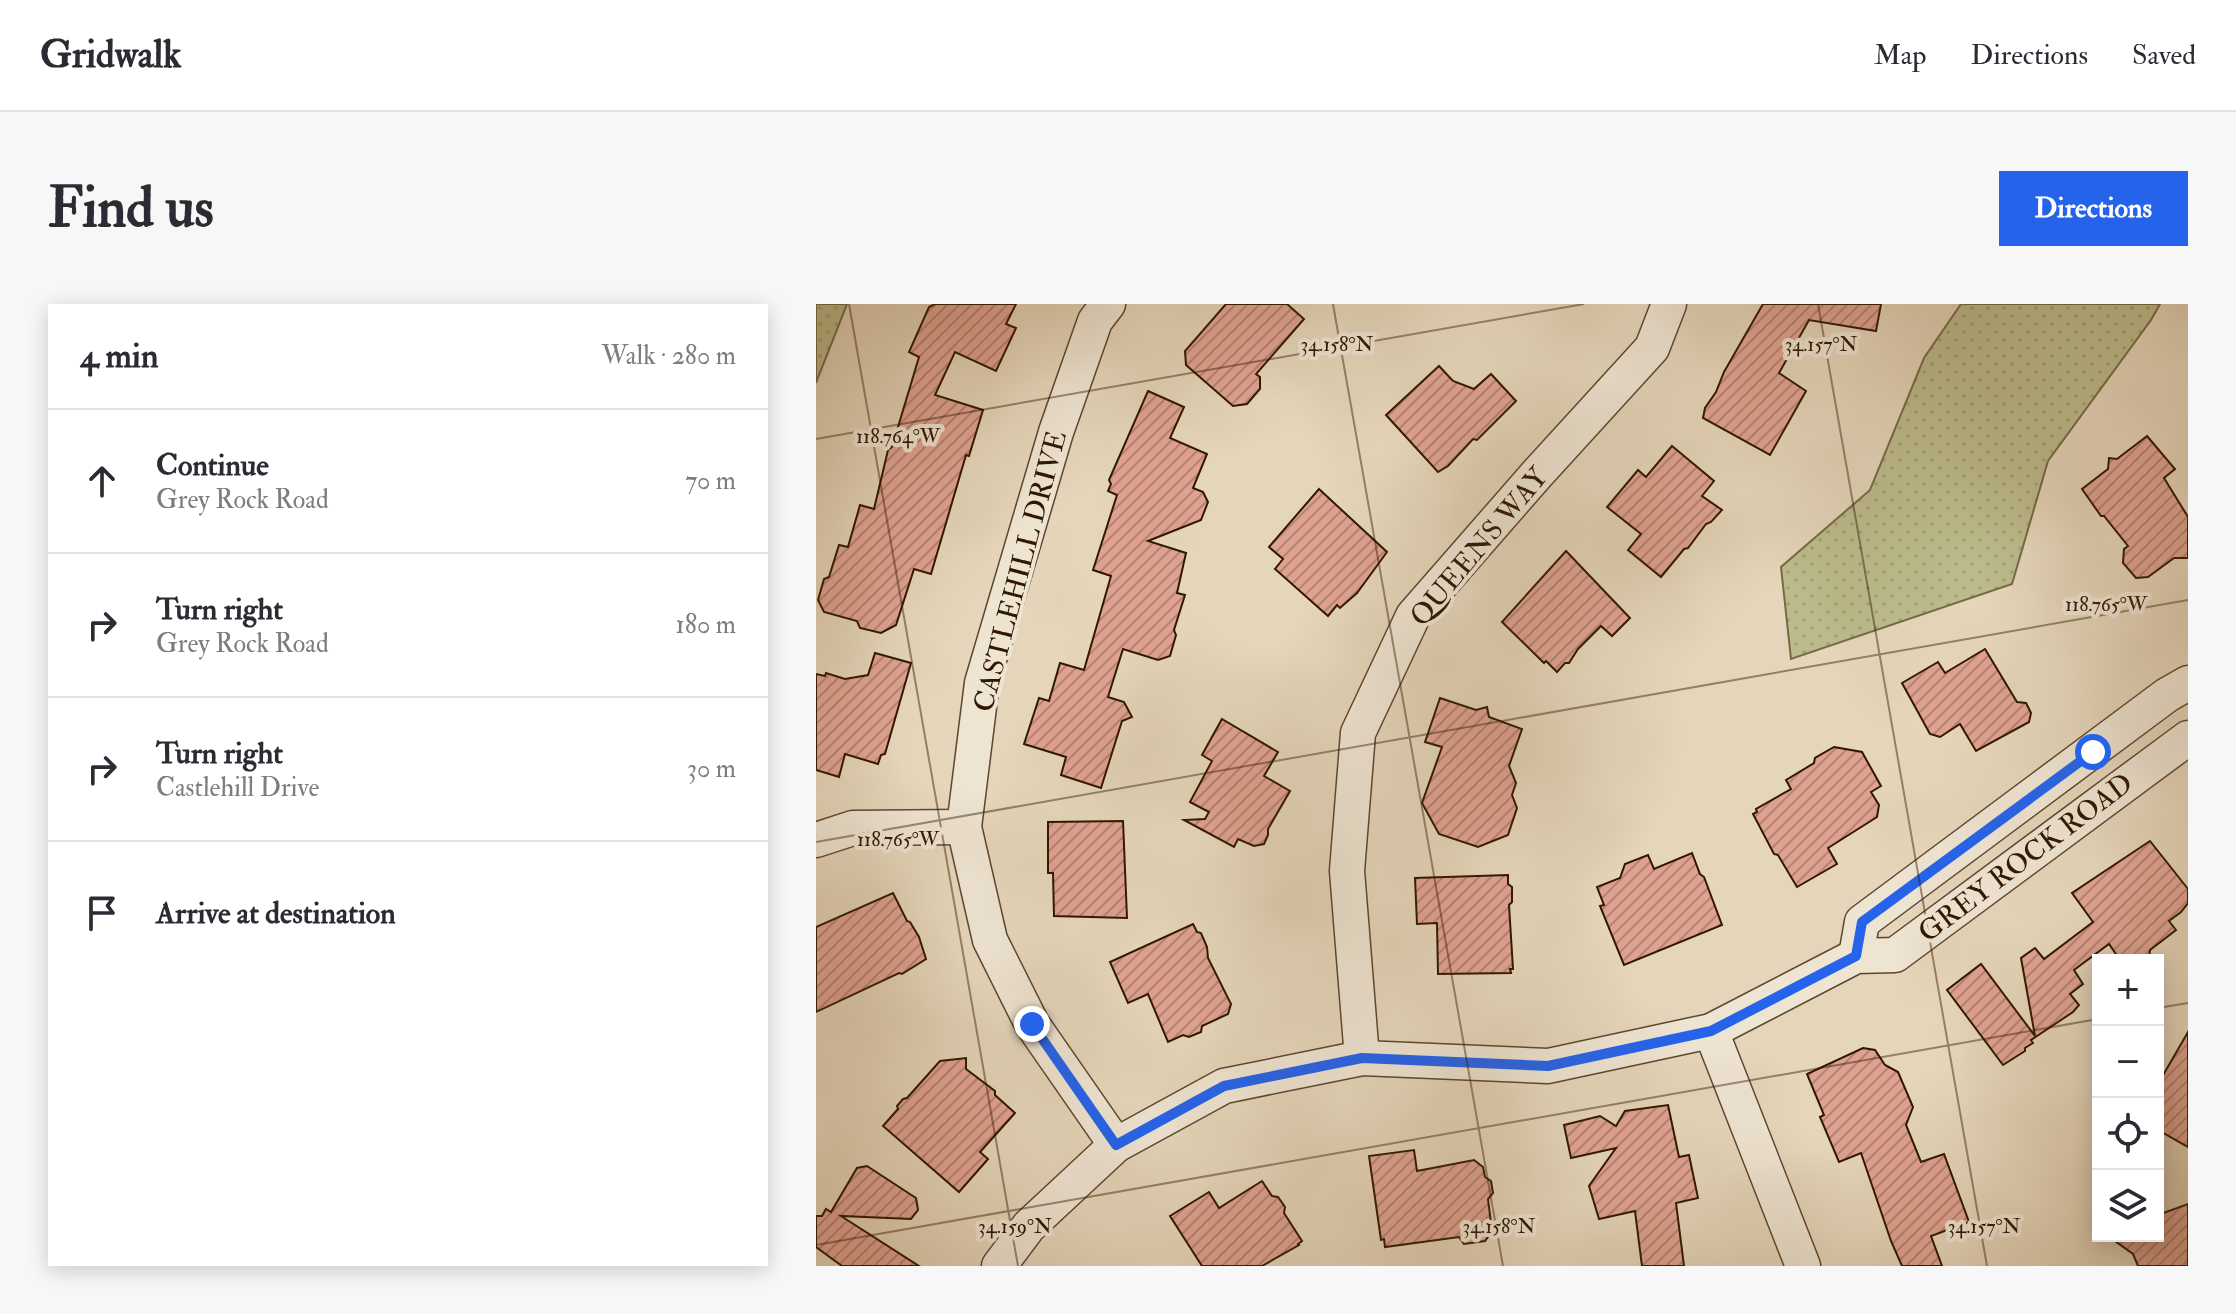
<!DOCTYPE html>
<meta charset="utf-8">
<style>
:root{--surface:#fff;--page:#f7f7f7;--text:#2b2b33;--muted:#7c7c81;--line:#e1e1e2;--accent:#2563eb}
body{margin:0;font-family:"IM FELL Double Pica",serif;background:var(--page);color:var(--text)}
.controls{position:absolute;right:24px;bottom:24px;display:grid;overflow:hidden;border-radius:0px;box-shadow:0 4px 20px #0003}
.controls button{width:72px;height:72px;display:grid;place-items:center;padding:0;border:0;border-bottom:2px solid var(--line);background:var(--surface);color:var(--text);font:40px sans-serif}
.stop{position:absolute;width:24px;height:24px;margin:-18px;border:6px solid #2563eb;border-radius:50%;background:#fff}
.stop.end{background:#2563eb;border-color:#fff;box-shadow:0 2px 8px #0008}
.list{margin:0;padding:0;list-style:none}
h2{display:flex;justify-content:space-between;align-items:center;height:104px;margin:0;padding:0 32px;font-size:34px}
h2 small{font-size:26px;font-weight:400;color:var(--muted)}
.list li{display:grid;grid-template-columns:52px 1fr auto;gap:24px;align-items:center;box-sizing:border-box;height:144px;padding:0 32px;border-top:2px solid var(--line)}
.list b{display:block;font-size:30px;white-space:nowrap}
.list p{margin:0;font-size:26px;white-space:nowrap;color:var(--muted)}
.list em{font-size:26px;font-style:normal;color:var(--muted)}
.icon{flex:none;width:44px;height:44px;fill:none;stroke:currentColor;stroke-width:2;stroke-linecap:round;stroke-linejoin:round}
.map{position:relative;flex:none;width:1372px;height:962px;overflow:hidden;border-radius:0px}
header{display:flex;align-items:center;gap:48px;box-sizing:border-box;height:112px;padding:0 40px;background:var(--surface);border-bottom:2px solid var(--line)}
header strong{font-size:38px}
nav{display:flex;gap:44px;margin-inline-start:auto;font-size:28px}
.intro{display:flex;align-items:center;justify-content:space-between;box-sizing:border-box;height:192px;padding:0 48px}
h1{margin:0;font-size:56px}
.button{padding:20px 36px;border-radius:0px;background:var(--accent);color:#fff;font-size:28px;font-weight:700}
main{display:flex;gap:48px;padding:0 48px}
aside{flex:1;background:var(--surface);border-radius:0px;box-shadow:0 4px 20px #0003}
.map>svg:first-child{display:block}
.grass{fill:url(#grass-dots);stroke:#766946;stroke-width:2}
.building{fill:url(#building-hatch);stroke:#311700;stroke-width:2}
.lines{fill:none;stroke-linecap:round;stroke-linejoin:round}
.street-casing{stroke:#5e462e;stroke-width:37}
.street{stroke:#eee4d2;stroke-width:34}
.route{stroke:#2563eb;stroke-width:10}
.ticks{fill:none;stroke:#311700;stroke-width:2;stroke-opacity:0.45}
.labels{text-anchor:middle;stroke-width:8;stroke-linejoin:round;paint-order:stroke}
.street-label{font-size:28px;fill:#311700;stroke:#eee4d2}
.ticks-label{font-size:20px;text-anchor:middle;fill:#311700;stroke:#eee4d2;stroke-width:8;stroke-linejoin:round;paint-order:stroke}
</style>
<header>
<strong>Gridwalk</strong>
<nav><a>Map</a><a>Directions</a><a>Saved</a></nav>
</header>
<div class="intro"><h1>Find us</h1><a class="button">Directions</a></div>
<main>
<aside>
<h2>4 min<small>Walk · 280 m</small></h2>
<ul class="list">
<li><svg class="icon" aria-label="ahead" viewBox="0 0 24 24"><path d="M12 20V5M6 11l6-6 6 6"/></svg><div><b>Continue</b><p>Grey Rock Road</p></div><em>70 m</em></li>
<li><svg class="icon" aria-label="right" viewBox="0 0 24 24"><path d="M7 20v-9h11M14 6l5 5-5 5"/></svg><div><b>Turn right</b><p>Grey Rock Road</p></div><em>180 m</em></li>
<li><svg class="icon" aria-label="right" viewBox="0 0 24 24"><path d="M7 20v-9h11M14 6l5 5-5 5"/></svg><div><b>Turn right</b><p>Castlehill Drive</p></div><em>30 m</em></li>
<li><svg class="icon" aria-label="arrive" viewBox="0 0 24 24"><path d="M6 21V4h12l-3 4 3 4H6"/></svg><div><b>Arrive at destination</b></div></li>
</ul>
</aside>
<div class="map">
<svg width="1372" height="962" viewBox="0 0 1372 962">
<defs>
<pattern id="grass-dots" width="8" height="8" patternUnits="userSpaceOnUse" patternTransform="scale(2)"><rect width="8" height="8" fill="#bcbb8b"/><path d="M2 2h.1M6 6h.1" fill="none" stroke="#a2a076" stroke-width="1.8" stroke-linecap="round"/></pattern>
<pattern id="building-hatch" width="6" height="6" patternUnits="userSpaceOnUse" patternTransform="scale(2)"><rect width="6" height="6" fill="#e0a290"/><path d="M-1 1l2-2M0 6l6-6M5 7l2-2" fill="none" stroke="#b68373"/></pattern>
</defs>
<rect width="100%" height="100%" fill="#e5d5ba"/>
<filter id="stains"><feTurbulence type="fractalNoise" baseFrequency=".0025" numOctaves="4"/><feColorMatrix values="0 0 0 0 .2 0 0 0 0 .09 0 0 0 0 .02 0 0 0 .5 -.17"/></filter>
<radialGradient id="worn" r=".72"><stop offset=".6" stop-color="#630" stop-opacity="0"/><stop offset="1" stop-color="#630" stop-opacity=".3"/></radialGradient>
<g class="grass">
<path d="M 0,0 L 31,0 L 0,79 Z"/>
<path d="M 1145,0 L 1344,0 L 1335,16 L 1232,157 L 1196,280 L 975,355 L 965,263 L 1054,186 L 1108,54 Z"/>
</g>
<g class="building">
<path d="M 119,0 L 200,0 L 190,20 L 200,24 L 180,67 L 139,48 L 119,91 L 167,106 L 153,152 L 150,151 L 115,270 L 98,265 L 80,321 L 65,329 L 44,324 L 41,317 L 8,308 L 2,296 L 8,275 L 13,273 L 23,241 L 32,243 L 44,201 L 58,205 L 72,146 L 76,143 L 103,53 L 93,48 L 113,3 Z"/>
<path d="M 410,0 L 471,0 L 488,15 L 440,70 L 444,73 L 444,85 L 431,100 L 417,102 L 370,61 L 369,47 Z"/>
<path d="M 947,0 L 1065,0 L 1060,27 L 993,16 L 963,69 L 990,87 L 954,151 L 887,114 L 889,104 L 900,88 L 908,68 Z"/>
<path d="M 623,62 L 637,77 L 658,85 L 675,70 L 700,97 L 661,136 L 657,135 L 632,162 L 622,168 L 570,111 Z"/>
<path d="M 332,87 L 368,103 L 354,134 L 391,150 L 377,184 L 387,188 L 392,198 L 385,216 L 332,237 L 370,249 L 361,289 L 369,291 L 358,326 L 360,331 L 354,352 L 342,356 L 307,345 L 292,393 L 308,398 L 316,413 L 306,417 L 285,484 L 245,471 L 250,453 L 208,440 L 223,394 L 233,397 L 244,359 L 268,366 L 295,272 L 277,266 L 301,191 L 292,187 L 295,180 L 293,176 Z"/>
<path d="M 1331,132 L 1359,165 L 1348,174 L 1372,213 L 1372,254 L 1358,254 L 1332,273 L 1320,274 L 1307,259 L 1308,245 L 1312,242 L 1288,212 L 1285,212 L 1266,185 L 1292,165 L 1293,154 L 1301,155 Z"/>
<path d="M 856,142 L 898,177 L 886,192 L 906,206 L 895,218 L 890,220 L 872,244 L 868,245 L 845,273 L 812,246 L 825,230 L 791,203 L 822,166 L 830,173 Z"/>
<path d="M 503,185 L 571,248 L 541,289 L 524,304 L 521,301 L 512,312 L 459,265 L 467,255 L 453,243 Z"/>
<path d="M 750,247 L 814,314 L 796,332 L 785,322 L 762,345 L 753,359 L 749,359 L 741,368 L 730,357 L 728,359 L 686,318 Z"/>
<path d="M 1169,345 L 1201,398 L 1210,399 L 1215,409 L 1213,418 L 1160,447 L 1144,420 L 1124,433 L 1114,430 L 1086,379 L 1122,358 L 1129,369 Z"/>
<path d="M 59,349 L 95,359 L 69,450 L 65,451 L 62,460 L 29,450 L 23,473 L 0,466 L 0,370 L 9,372 L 10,369 L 29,375 L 52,371 Z"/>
<path d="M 624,394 L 660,406 L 671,403 L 673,413 L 706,425 L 693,462 L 700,479 L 696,491 L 701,504 L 692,531 L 662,543 L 623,530 L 606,499 L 626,443 L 609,438 Z"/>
<path d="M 406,415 L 462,448 L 448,472 L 474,487 L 452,525 L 452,531 L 448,540 L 438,542 L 422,535 L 418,543 L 368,516 L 389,515 L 393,508 L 374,498 L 396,457 L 386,451 Z"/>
<path d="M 1018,443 L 1046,448 L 1065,482 L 1055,488 L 1063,501 L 1061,513 L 1012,544 L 1021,560 L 981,583 L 962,551 L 958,550 L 937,510 L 941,508 L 940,505 L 975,485 L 970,476 L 998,459 L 999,454 Z"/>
<path d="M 307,517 L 311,614 L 238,612 L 237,569 L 232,569 L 232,518 Z"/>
<path d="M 1334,537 L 1372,585 L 1372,599 L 1365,608 L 1353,617 L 1360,626 L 1334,646 L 1333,656 L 1304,656 L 1293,640 L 1258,666 L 1267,680 L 1254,690 L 1263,701 L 1257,708 L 1215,736 L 1217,739 L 1209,744 L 1209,747 L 1187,761 L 1131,686 L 1165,660 L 1219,732 L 1205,654 L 1219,644 L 1228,655 L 1277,618 L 1256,589 Z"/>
<path d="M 876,549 L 884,570 L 888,573 L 906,621 L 808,661 L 784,602 L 788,601 L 781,583 L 804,574 L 809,560 L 832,551 L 838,565 Z"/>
<path d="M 692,571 L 692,580 L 696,583 L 696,598 L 693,601 L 697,665 L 694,665 L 695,669 L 622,670 L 621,619 L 601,620 L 599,574 Z"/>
<path d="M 77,589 L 91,617 L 94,618 L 103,633 L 110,655 L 86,670 L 83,669 L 0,708 L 0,623 Z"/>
<path d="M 377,620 L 381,628 L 385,629 L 391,643 L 392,654 L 415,700 L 412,710 L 386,722 L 385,728 L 373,733 L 367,731 L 352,738 L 332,690 L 312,699 L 294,658 Z"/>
<path d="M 1372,728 L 1372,843 L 1342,826 L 1342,780 Z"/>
<path d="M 1047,744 L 1059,746 L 1069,761 L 1082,768 L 1097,803 L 1090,821 L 1105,858 L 1128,850 L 1153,918 L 1115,932 L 1126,962 L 1086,962 L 1075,937 L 1045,849 L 1023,858 L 1004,813 L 1008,811 L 991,770 Z"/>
<path d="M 150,754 L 150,765 L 179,787 L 179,791 L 199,809 L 164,848 L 172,855 L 143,888 L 67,822 L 82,805 L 81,802 L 87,795 L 91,794 L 124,757 Z"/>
<path d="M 852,801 L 863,853 L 873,851 L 882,894 L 860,899 L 868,962 L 826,962 L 819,907 L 783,915 L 773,882 L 800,844 L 755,854 L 748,821 L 784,812 L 800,822 L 809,807 Z"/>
<path d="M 598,846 L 601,867 L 658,856 L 667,863 L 669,873 L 675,877 L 677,889 L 672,895 L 676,927 L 669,937 L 648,940 L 643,933 L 569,943 L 568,935 L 565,936 L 553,852 Z"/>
<path d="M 51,862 L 100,894 L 102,906 L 95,915 L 25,912 L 103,962 L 26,962 L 0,943 L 0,912 L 6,912 L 10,905 L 15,908 L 41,864 Z"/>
<path d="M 446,877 L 456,892 L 462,893 L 469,903 L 468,909 L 486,937 L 482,940 L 483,941 L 446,962 L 386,962 L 354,912 L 393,888 L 403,904 Z"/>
<path d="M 1372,900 L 1372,962 L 1322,962 L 1317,950 L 1292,932 L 1342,932 L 1342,911 Z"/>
</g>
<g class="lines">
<g class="street-casing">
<g id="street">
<path d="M 292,0 L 279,17 L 240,128 L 166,379 L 148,523 L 174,636 L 216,720 L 300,841"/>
<path d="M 0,536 L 37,524 L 148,523"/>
<path d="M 1040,652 L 1046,618 L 1351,391 L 1372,379"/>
<path d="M 895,727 L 987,962"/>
<path d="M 546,754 L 531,567 L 542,429 L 597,312 L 721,170 L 836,44 L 853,0"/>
<path d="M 183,962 L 213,922 L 300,841 L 408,782 L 546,754 L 732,762 L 895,727 L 1040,652 L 1079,651 L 1372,434"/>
</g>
</g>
<use href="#street" class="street"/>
</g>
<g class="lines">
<path class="route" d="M 216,720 L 300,841 L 408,782 L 546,754 L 732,762 L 895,727 L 1040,652 L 1046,618 L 1277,448"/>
</g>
<path class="ticks" d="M 33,0 L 202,962M 517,0 L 687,962M 1002,0 L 1171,962M 0,135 L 768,0M 0,538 L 1372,296M 1342,704 L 1372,699M 0,941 L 1282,715"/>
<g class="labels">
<g class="street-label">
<text transform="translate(662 242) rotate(-50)" y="10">QUEENS WAY</text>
<text transform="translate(203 267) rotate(-75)" y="10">CASTLEHILL DRIVE</text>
<text transform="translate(1209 553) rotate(-37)" y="10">GREY ROCK ROAD</text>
</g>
</g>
<g class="ticks-label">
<text x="521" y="47">34.158°N</text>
<text x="1005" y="47">34.157°N</text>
<text x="82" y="139">118.764°W</text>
<text x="1290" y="307">118.765°W</text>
<text x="82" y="542">118.765°W</text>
<text x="199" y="929">34.159°N</text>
<text x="683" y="929">34.158°N</text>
<text x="1168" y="929">34.157°N</text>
</g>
<rect width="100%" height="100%" filter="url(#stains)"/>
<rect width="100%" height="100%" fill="url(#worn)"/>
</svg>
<div class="controls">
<button>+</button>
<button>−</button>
<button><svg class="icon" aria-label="locate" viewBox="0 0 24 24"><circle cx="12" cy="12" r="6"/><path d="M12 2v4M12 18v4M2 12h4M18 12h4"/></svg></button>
<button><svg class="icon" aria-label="layers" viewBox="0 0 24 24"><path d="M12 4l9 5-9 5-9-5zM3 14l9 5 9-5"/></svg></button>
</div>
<div class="stop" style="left:1277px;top:448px"></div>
<div class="stop end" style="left:216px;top:720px"></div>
</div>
</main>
